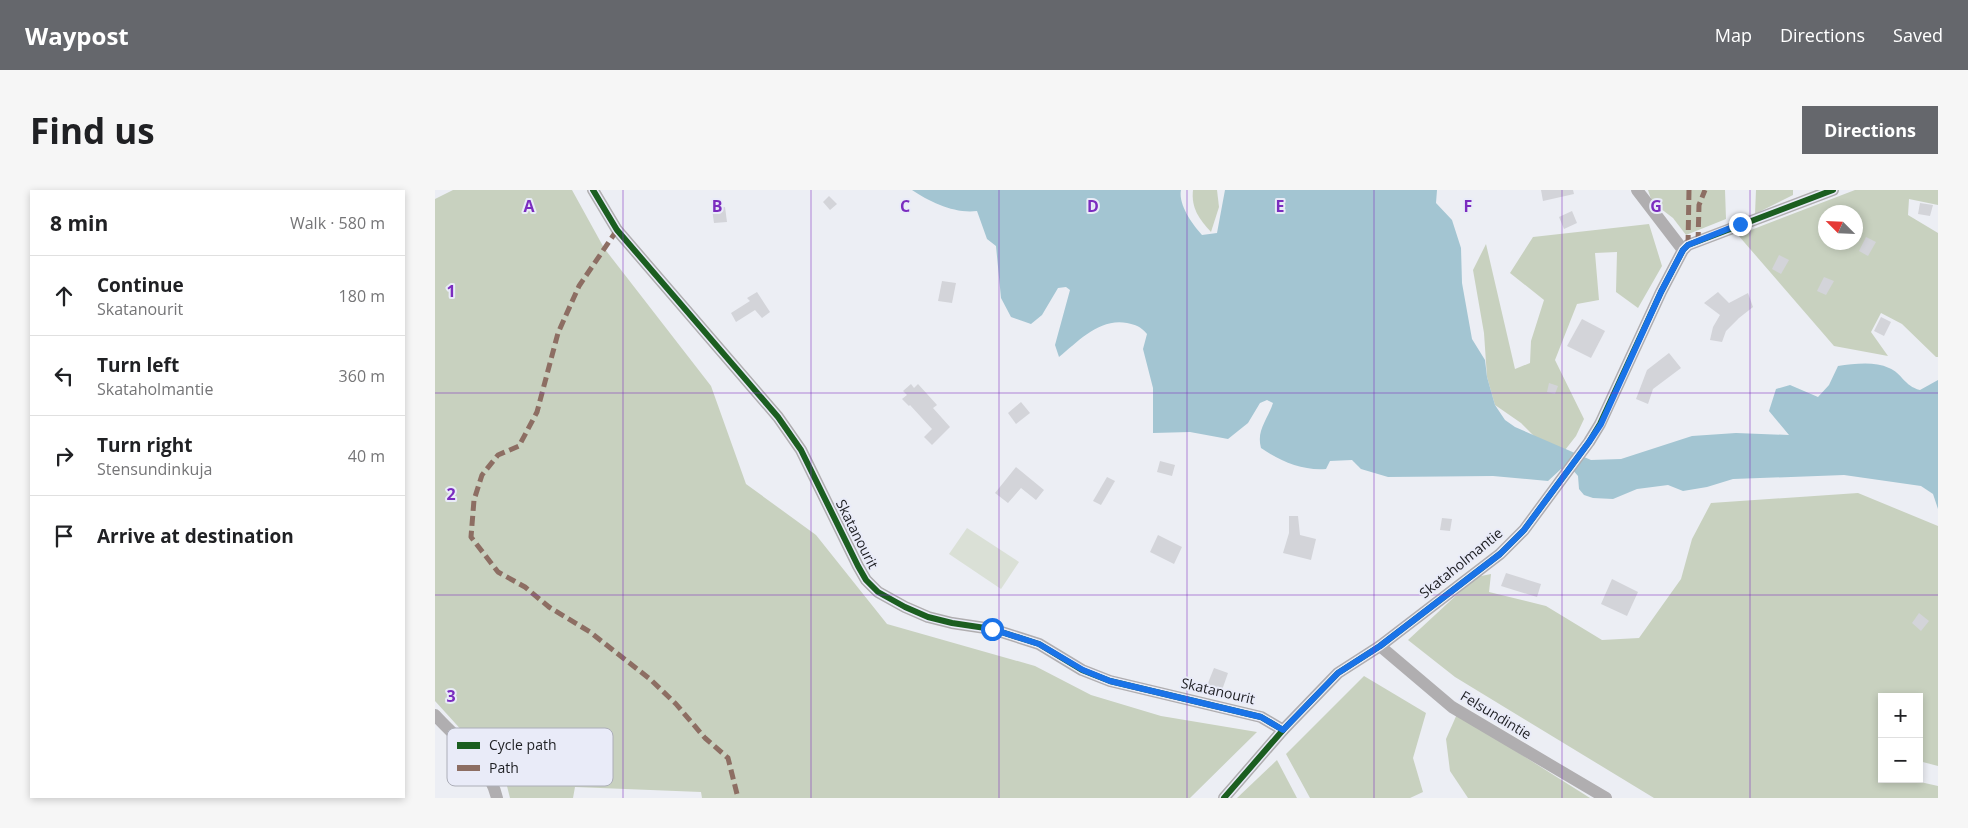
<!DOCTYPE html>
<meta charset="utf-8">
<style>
:root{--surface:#fff;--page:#f6f6f6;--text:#202124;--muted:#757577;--line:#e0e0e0;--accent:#65676c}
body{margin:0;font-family:"Open Sans",sans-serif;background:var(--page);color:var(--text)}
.controls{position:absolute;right:15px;bottom:15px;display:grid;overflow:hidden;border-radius:0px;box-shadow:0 2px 8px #0003}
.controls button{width:45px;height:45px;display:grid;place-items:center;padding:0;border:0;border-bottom:1px solid var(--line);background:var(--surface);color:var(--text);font:25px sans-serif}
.compass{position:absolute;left:1383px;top:15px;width:45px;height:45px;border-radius:50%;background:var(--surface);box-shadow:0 2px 8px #0003;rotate:294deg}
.stop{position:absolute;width:15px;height:15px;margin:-11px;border:4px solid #1a73e8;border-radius:50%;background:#fff}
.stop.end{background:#1a73e8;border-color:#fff;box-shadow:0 1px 5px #0008}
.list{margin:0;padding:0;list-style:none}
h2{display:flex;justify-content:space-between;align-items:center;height:65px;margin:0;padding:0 20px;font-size:21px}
h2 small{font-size:16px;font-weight:400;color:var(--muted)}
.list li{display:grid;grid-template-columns:32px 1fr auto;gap:15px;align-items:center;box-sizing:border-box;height:80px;padding:0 20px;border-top:1px solid var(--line)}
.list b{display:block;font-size:19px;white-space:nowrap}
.list p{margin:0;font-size:16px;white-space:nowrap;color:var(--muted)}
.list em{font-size:16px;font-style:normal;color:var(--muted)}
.icon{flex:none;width:28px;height:28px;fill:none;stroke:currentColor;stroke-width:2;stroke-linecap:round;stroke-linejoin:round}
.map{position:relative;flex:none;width:1503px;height:608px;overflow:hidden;border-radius:0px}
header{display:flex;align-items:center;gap:30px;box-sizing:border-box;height:70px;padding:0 25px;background:var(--accent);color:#fff}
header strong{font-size:24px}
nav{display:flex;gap:28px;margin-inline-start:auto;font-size:18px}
.intro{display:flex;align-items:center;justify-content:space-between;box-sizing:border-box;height:120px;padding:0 30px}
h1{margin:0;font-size:35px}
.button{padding:12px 22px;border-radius:0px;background:var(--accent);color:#fff;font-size:18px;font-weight:700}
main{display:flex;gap:30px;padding:0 30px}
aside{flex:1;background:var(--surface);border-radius:0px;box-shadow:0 2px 8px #0003}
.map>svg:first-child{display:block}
.green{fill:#dae0d6}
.forest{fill:#c8d1bf;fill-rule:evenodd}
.water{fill:#a3c5d2}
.building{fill:#d3d4d9}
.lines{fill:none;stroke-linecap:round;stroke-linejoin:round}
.street{stroke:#b0aeb0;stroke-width:12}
.quiet{stroke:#8d6e63;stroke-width:5;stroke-dasharray:10 5;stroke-linecap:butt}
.cycleway-casing{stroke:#e9ebf8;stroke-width:9}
.cycleway{stroke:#1b5e20;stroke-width:6}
.route{stroke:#1a73e8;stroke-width:6}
.grid{fill:none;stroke:#7b2cbf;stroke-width:1;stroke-opacity:0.55}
.labels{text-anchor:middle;stroke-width:4;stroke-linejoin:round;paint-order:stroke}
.street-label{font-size:14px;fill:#1d1e22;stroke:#e9ebf8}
.key{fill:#e9ebf8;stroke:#acaeb8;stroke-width:1}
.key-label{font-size:14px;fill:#1d1e22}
.grid-label{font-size:16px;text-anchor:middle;font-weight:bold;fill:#7b2cbf;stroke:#e9ebf8;stroke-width:4;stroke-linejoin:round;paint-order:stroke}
</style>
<header>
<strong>Waypost</strong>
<nav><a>Map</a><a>Directions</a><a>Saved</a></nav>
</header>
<div class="intro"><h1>Find us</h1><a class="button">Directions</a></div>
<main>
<aside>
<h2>8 min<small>Walk · 580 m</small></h2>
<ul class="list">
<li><svg class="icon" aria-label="ahead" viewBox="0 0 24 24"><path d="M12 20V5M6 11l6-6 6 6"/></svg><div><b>Continue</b><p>Skatanourit</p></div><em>180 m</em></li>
<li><svg class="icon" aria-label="left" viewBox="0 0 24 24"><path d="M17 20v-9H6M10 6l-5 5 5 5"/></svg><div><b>Turn left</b><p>Skataholmantie</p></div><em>360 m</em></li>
<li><svg class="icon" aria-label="right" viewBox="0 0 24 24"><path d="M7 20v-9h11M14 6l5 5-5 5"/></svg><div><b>Turn right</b><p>Stensundinkuja</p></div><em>40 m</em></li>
<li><svg class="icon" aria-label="arrive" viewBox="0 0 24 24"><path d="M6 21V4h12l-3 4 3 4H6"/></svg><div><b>Arrive at destination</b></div></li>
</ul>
</aside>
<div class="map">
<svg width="1503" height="608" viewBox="0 0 1503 608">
<rect width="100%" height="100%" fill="#eceef4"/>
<path class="green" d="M 532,338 L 584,372 L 566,399 L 514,364 Z"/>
<g class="forest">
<path d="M 18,0 L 137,0 L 169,58 L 276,196 L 311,294 L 381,345 L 452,434 L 600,476 L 656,505 L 726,526 L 822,542 L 755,608 L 267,608 L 266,602 L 140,597 L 138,608 L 75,608 L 70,588 L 0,511 L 0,9 Z"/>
<path d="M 758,0 L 782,0 L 784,17 L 776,42 C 764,29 756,18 758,0 Z"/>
<path d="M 1213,0 L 1290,0 L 1291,29 L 1251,45 L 1238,28 L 1217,12 Z"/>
<path d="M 1321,0 L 1358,0 L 1358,5 L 1320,24 Z"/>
<path d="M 1420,0 L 1503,0 L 1503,15 L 1474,9 L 1473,25 L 1503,43 L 1503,167 L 1501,167 L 1467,134 L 1446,123 L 1436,142 L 1453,166 L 1399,156 L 1303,45 ZM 1390,22 L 1420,22 L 1420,52 L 1390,52 Z"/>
<path d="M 1214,34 L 1227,76 L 1203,118 L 1181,102 L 1182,62 L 1160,63 L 1164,110 L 1142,114 L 1120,170 L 1149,229 L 1141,246 L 1130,260 L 1100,247 L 1086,233 L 1060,215 L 1052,187 L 1049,143 L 1038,80 L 1051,54 L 1080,179 L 1095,173 L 1096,151 L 1109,110 L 1075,83 L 1098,47 Z"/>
<path d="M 1423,303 L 1503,336 L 1503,576 L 1484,571 L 1484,507 L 1447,507 L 1447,589 L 1472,589 L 1503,596 L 1503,608 L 1219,608 L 1020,487 L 973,450 L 1041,387 L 1056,384 L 1054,402 L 1111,416 L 1167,450 L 1204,448 L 1246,389 L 1257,349 L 1276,313 Z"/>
<path d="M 929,486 L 991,523 L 978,568 L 988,602 L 975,608 L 875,608 L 851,564 Z"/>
<path d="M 1022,524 L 1155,608 L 1033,608 L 1015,581 L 1011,549 Z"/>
<path d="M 842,570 L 862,608 L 802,608 Z"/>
</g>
<path class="water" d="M 477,0 L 746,0 C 743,15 758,35 767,45 L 782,43 L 790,0 L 1002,0 L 1001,13 L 1017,30 L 1026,58 L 1027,93 L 1037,149 L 1050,170 L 1052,187 L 1060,215 L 1070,230 L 1080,237 L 1156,270 L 1186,269 L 1257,246 L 1301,243 L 1354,245 L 1334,221 L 1341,199 L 1355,195 L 1383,207 L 1394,195 L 1403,176 C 1419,174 1439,171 1454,178 C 1467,183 1469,196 1485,200 L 1503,190 L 1503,319 L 1498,304 L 1486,296 L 1409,285 L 1298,289 L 1272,297 L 1248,301 L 1233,295 L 1202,299 L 1178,309 L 1158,308 L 1149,305 L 1144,299 L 1143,286 L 1137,279 L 1126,279 L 1113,291 L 1058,286 L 953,287 L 926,279 L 917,270 L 895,271 L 891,279 C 868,281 845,271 826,258 C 821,240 833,229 838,213 L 832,210 L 825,213 L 813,233 L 793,249 L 755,242 L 718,243 L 718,198 L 708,159 L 712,144 C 705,136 701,135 692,133 C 664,128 644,151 624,167 L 620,155 L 635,100 L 631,97 L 623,98 L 607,125 L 596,134 L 576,127 L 566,108 L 561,56 L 552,49 L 542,21 C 520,24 495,12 477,0 Z"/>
<g class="building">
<path d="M 1106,0 L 1138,0 L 1139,4 L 1108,11 Z"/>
<path d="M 394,6 L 402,14 L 395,20 L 388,12 Z"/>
<path d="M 1485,13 L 1498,15 L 1495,26 L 1483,24 Z"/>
<path d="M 290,17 L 292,32 L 279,33 L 277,19 Z"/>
<path d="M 1137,21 L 1142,33 L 1129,39 L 1124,27 Z"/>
<path d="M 1431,47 L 1441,52 L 1433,66 L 1424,61 Z"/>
<path d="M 1344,65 L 1354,70 L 1346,84 L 1337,79 Z"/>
<path d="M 1389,87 L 1399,91 L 1391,105 L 1382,101 Z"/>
<path d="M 507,91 L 521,93 L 517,113 L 503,111 Z"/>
<path d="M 322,102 L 335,122 L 327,128 L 320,120 L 301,132 L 296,123 L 315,111 L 312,108 Z"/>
<path d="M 1283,102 L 1294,113 L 1313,103 L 1318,117 L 1304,128 L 1291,141 L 1287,152 L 1275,150 L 1278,137 L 1285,125 L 1269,113 Z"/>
<path d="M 1446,127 L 1456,132 L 1449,146 L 1439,141 Z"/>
<path d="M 1147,129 L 1170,141 L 1156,168 L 1132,156 Z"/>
<path d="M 1234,163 L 1246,178 L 1218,199 L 1213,214 L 1201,209 L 1212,180 Z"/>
<path d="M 1114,193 L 1123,196 L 1120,204 L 1112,202 Z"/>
<path d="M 476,194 L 479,198 L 483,194 L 502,215 L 498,218 L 515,237 L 497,255 L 489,247 L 497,239 L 475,215 L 474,216 L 467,209 L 472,205 L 468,201 Z"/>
<path d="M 586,212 L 595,223 L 581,234 L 573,223 Z"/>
<path d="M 725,271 L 740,275 L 737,286 L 722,282 Z"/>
<path d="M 581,277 L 609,300 L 601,310 L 586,298 L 573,313 L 560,303 Z"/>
<path d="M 672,287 L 680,291 L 666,315 L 658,311 Z"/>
<path d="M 854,326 L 863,326 L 865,345 L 881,349 L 876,370 L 848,363 L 854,343 Z"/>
<path d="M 1007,328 L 1017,329 L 1015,341 L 1005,340 Z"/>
<path d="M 723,345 L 747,357 L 739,374 L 715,362 Z"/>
<path d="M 1071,383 L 1106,394 L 1102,407 L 1066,396 Z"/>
<path d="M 1177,389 L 1203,402 L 1192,426 L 1166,414 Z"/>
<path d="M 1484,423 L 1494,431 L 1486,441 L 1477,433 Z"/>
<path d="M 779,478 L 793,483 L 786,503 L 771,498 Z"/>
</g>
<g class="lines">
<g class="street">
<path d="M 158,0 L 182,40 L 343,227 L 366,260 L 423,376 L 431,390 L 443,402 L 470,417 L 493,427 L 517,433 L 557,439 L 604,454 L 647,480 L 675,491 L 826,527 L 848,540"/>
<path d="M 1202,0 L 1248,60"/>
<path d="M 945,456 L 1017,517 L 1171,608"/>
<path d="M 0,525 C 23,550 54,574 62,608"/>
<path d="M 789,608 L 848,540 L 903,483 L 945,456 L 1065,364 L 1089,340 L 1154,252 L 1165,234 L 1226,102 L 1248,60 L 1253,55 L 1398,0"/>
</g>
<g class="quiet">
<path d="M 182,40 L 144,96 L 123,143 L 102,222 L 84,256 L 63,265 L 47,285 L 39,310 L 36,347 L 63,382 L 90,397 L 114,417 L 155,442 L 215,489 L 241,514 L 270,548 L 293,568 L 303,608"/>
<path d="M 1263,52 L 1264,15 L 1270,0"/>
<path d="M 1253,55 L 1254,0"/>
</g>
<g class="cycleway-casing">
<g id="cycleway">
<path d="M 158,0 L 182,40 L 343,227 L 366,260 L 423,376 L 431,390 L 443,402 L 470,417 L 493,427 L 517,433 L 557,439 L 604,454 L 647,480 L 675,491 L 826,527 L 848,540"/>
<path d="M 789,608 L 848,540 L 903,483 L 945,456 L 1065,364 L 1089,340 L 1154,252 L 1165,234 L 1226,102 L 1248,60 L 1253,55 L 1398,0"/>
</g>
</g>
<use href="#cycleway" class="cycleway"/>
</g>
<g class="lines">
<path class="route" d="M 557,439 L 604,454 L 648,480 L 675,491 L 826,527 L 848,540 L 903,483 L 945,456 L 1065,364 L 1089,340 L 1154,252 L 1166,234 L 1226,102 L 1248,60 L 1253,55 L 1305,34"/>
</g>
<path class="grid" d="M 188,0 L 188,608M 376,0 L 376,608M 564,0 L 564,608M 752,0 L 752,608M 939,0 L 939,608M 1127,0 L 1127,608M 1315,0 L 1315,608M 0,203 L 1503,203M 0,405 L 1503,405"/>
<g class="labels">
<g class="street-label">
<text transform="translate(422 344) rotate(63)" y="5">Skatanourit</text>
<text transform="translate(1026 373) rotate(-39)" y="5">Skataholmantie</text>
<text transform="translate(783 501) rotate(13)" y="5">Skatanourit</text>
<text transform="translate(1061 525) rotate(31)" y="5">Felsundintie</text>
</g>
</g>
<rect x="12" y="538" width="166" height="58" rx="8" class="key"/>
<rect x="22" y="552" width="23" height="7" fill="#1b5e20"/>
<rect x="22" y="575" width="23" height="6" fill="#8d6e63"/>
<g class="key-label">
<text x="54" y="560">Cycle path</text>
<text x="54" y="583">Path</text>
</g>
<g class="grid-label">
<text x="94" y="22">A</text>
<text x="282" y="22">B</text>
<text x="470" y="22">C</text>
<text x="658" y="22">D</text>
<text x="845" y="22">E</text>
<text x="1033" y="22">F</text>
<text x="1221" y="22">G</text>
<text x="16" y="107">1</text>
<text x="16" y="310">2</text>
<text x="16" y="512">3</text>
</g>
</svg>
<div class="controls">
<button>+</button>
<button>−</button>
</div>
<svg class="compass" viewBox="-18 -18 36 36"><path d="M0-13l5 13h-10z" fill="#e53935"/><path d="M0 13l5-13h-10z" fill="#757577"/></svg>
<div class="stop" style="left:557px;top:439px"></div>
<div class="stop end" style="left:1305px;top:34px"></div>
</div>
</main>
